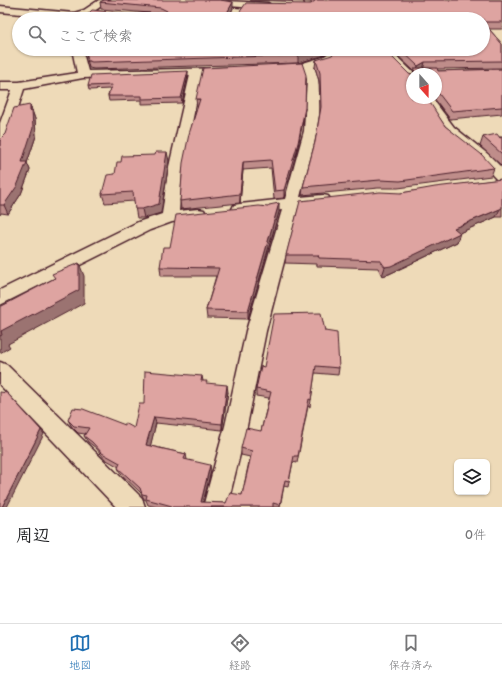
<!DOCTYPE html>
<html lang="ja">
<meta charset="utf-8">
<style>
:root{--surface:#fff;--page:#f6f6f6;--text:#202124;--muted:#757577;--line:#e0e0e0;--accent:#1f6fb2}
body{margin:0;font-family:Itim,"Klee One",sans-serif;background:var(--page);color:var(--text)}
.controls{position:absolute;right:12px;bottom:12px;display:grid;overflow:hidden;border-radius:6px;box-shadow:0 1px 3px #0004}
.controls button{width:36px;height:36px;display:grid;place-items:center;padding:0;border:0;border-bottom:1px solid var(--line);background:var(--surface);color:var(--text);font:20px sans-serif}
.compass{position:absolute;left:406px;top:68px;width:36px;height:36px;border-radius:50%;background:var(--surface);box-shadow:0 1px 3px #0004;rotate:159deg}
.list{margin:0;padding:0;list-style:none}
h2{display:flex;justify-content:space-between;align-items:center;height:52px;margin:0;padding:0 16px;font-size:17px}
h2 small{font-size:13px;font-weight:400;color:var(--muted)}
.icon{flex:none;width:22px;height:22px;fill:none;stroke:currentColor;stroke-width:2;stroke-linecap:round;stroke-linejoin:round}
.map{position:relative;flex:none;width:502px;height:507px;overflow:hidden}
.search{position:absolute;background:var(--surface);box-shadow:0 1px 3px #0004;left:12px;right:12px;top:12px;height:44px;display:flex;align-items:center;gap:10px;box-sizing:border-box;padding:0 14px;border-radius:22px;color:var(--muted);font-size:15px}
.sheet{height:116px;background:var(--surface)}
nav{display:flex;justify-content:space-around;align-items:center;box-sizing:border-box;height:56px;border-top:1px solid var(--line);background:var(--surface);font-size:11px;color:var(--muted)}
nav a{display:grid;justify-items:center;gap:2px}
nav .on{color:var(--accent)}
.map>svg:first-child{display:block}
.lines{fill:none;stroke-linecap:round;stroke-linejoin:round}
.minor-casing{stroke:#4a1f2b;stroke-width:3}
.minor{fill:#eedab8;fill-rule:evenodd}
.wall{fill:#bf8d8a;stroke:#4a1f2b}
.shaded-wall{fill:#9b7371;stroke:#4a1f2b}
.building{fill:#dea4a1;stroke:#4a1f2b}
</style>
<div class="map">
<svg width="502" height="507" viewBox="0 0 502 507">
<rect width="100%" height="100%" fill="#eedab8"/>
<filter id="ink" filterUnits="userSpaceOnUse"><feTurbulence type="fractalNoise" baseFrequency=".025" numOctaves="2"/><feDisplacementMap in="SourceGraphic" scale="8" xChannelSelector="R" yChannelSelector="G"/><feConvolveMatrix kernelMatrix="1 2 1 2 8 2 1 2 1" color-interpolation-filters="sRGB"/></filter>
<g filter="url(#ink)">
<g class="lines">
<g class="minor-casing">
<g id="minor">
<path d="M 99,0 L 110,0 L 90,14 L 74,19 L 0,12 L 0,6 L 74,13 L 84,10 Z"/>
<path d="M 208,0 L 268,3 L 273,6 L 268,9 L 215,5 Z"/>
<path d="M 304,0 L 314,0 L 320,19 L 310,19 Z"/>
<path d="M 72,49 L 82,49 L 88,71 L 229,68 L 231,70 L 229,72 L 202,74 L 182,171 L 179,211 L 198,209 L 204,210 L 206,214 L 204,218 L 172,222 L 150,230 L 0,305 L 0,290 L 138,222 L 162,214 L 168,171 L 190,75 L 83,78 L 24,89 L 7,142 L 5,145 L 0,146 L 0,123 L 12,90 L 0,90 L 0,82 L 19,82 L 77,73 Z"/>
<path d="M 380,50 L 393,53 L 415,74 L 412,74 L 412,82 L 408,80 L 385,57 L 380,56 L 335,57 L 331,61 L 314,67 C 330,103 310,161 300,197 L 323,195 L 328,196 L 331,200 L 328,204 L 298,208 L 266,331 L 247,426 L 227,507 L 203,507 L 225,426 L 246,331 L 282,210 L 240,214 L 234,213 L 232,209 L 234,205 L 240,204 L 285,199 L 304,131 L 307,79 L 301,65 L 303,63 L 323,57 L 332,51 Z"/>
<path d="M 420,98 L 432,98 L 454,127 L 489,155 L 502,168 L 502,182 L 497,180 L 479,161 L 444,133 Z"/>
<path d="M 0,362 L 7,365 L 142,498 L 145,507 L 116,507 L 0,385 Z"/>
</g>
</g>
<use href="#minor" class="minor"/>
</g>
<g class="wall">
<path d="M 250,0 L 502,0 L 502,29 L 489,29 L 502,44 L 502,68 L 437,69 L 438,71 L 502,69 L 502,114 L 450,119 L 434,98 L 436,98 L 436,74 L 414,74 L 414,71 L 394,52 L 382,49 L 483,49 L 130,14 L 150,13 L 101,9 L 100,2 L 233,8 L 231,13 L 239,13 L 311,4 L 312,3 L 310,2 Z"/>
<path d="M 85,49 L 356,49 L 332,50 L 322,56 L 298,63 L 94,69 L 89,68 Z"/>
<path d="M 316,60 L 409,74 L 445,126 L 494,168 L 491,176 L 398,188 L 378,188 L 302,195 L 303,187 L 315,142 L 320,112 L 319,81 L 315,67 Z"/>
<path d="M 188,76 L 182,103 L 142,104 L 142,100 L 109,101 L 108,96 L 110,89 L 89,90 L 88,86 Z"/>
<path d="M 196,99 L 305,108 L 304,115 L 297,151 L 284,198 L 274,199 L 271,168 L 243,170 L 240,203 L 181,209 L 180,201 L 198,107 L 197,107 Z"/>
<path d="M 30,105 L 35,119 L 36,136 L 27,163 L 30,170 L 21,194 L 8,214 L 1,213 L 0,215 L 0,141 Z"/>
<path d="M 483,137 L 502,137 L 502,166 L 480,146 Z"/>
<path d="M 169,161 L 161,213 L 144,218 L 137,218 L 134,201 L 105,203 L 102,194 L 115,174 Z"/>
<path d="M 502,179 L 502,217 L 496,217 L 459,233 L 457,242 L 389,274 L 382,276 L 378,268 L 317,266 L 317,264 L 285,263 L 286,255 L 401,193 Z"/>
<path d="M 279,212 L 248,319 L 207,318 L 206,310 L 216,276 L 161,276 L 160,267 L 170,247 Z"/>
<path d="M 325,331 L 339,368 L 338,375 L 315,373 L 310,407 L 308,406 L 297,463 L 293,462 L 288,487 L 284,486 L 280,507 L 157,507 L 148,505 L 146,500 L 144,499 L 141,493 L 121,474 L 118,468 L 119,467 L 105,459 L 96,448 L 88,442 L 84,436 L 85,434 L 78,433 L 72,427 L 68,420 L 134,428 L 144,404 L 202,376 L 203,381 L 207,384 L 228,392 L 222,430 L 156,423 L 150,446 L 186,454 L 187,460 L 211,471 L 203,503 L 226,503 L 242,495 L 250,457 L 241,455 L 241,448 L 261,431 L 269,398 L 256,396 L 256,389 L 264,367 Z"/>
</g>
<g class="shaded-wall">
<path d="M 233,2 L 233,8 L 228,19 L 227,13 Z"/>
<path d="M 321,49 L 332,49 L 322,56 L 298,63 L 298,55 Z"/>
<path d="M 425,62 L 423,70 L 416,73 L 418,66 Z"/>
<path d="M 188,71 L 188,76 L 182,103 L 181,98 Z"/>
<path d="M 30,105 L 35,119 L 36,136 L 27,163 L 30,170 L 21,194 L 8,214 L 4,205 L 22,162 L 30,112 Z"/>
<path d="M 305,108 L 304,115 L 297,151 L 284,198 L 284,190 Z"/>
<path d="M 167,152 L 169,161 L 161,213 L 144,218 L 142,209 Z"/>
<path d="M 243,162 L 243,170 L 240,203 L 240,194 Z"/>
<path d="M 279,203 L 279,212 L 248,319 L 248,311 Z"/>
<path d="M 500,209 L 496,217 L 450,237 L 454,228 Z"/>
<path d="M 460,233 L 457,242 L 389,274 L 382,276 L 385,267 Z"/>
<path d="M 79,263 L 84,276 L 84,303 L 8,344 L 10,347 L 0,353 L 0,336 L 1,331 Z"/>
<path d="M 227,385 L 228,392 L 222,430 L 222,424 Z"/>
<path d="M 154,417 L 156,423 L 149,452 L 146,445 Z"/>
<path d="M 41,430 L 44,434 L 7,507 L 2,507 Z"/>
<path d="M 210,465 L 211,471 L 202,507 L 201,502 Z"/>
</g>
<g class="building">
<path d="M 104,0 L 220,0 L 233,2 L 227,13 L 239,13 L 246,3 L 311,4 L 316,0 L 502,0 L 502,22 L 483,22 L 502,44 L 502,61 L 425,62 L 418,66 L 400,49 L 483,49 L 483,19 L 77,19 L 77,17 L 86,16 L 92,10 L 130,14 L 167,13 L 167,11 L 161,8 L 100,2 Z"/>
<path d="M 85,49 L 321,49 L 298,55 L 92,62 L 88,61 Z"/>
<path d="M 381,50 L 386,51 L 409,74 L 412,75 L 412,98 L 427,98 L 445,126 L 481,154 L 494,168 L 400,181 L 380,180 L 303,187 L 315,142 L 321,107 L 320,73 L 316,60 L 332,55 L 337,51 Z"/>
<path d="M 302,63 L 306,75 L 305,108 L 298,143 L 284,190 L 275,191 L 271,160 L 243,162 L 240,194 L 180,201 L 183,163 L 189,134 L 200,99 L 196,99 L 203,68 Z"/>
<path d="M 415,68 L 437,68 L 438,71 L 502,69 L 502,107 L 452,111 L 436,90 L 436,74 L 414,74 Z"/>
<path d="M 188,71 L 181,98 L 142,99 L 142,96 L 108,96 L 112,85 L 88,86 L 91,75 Z"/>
<path d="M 30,105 L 30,112 L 32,111 L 33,128 L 22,162 L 27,162 L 17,186 L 4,205 L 0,205 L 0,141 L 1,138 L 5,134 L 14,108 Z"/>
<path d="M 497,134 L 500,138 L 502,137 L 502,154 L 483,137 Z"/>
<path d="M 156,152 L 167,152 L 159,204 L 142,209 L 135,209 L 133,192 L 102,194 L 107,175 L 115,174 L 117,162 L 121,162 L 122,156 L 155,155 Z"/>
<path d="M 502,179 L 502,208 L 500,209 L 454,228 L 460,233 L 391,266 L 385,267 L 380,260 L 319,258 L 318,255 L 286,255 L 300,201 L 380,192 L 401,193 L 435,187 Z"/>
<path d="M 279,203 L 248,311 L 206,310 L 219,268 L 160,267 L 163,247 L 170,247 L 176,215 L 259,206 L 268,207 L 269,205 Z"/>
<path d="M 79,263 L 79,290 L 1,331 L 2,335 L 0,336 L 0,307 L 55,278 L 52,274 Z"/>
<path d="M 321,313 L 325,331 L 337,333 L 339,368 L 316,366 L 311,400 L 309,399 L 298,456 L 294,456 L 289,481 L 285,480 L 280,505 L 273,503 L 273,507 L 172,507 L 172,506 L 146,499 L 147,495 L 142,494 L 140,488 L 118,468 L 120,463 L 102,453 L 92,442 L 84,436 L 89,428 L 74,426 L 68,420 L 73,408 L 83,409 L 125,425 L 125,423 L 134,428 L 139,404 L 144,404 L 145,371 L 202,376 L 201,381 L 207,381 L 206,383 L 227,385 L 222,424 L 154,417 L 146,445 L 186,454 L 184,459 L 210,465 L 201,502 L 226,503 L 230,493 L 242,495 L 252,451 L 241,448 L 246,428 L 261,431 L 271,392 L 256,389 L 261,366 L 264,367 L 274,314 Z"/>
<path d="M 0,392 L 7,393 L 41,430 L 2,507 L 0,507 Z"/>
</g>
</g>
</svg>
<div class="controls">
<button><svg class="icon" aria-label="layers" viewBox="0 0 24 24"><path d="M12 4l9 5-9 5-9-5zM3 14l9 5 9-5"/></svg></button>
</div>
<svg class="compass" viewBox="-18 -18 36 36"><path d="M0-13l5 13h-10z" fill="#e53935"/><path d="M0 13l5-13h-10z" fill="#757577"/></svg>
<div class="search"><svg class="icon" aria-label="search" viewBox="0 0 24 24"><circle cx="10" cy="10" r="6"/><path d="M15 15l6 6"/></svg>ここで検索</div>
</div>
<section class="sheet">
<h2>周辺<small>0件</small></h2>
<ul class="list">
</ul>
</section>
<nav>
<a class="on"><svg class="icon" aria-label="map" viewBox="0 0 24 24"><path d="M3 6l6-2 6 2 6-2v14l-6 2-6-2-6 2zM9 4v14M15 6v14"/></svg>地図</a>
<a><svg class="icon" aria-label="directions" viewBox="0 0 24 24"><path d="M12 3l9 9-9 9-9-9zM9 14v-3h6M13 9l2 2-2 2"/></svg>経路</a>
<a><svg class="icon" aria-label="saved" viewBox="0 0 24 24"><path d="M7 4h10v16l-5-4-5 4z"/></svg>保存済み</a>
</nav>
